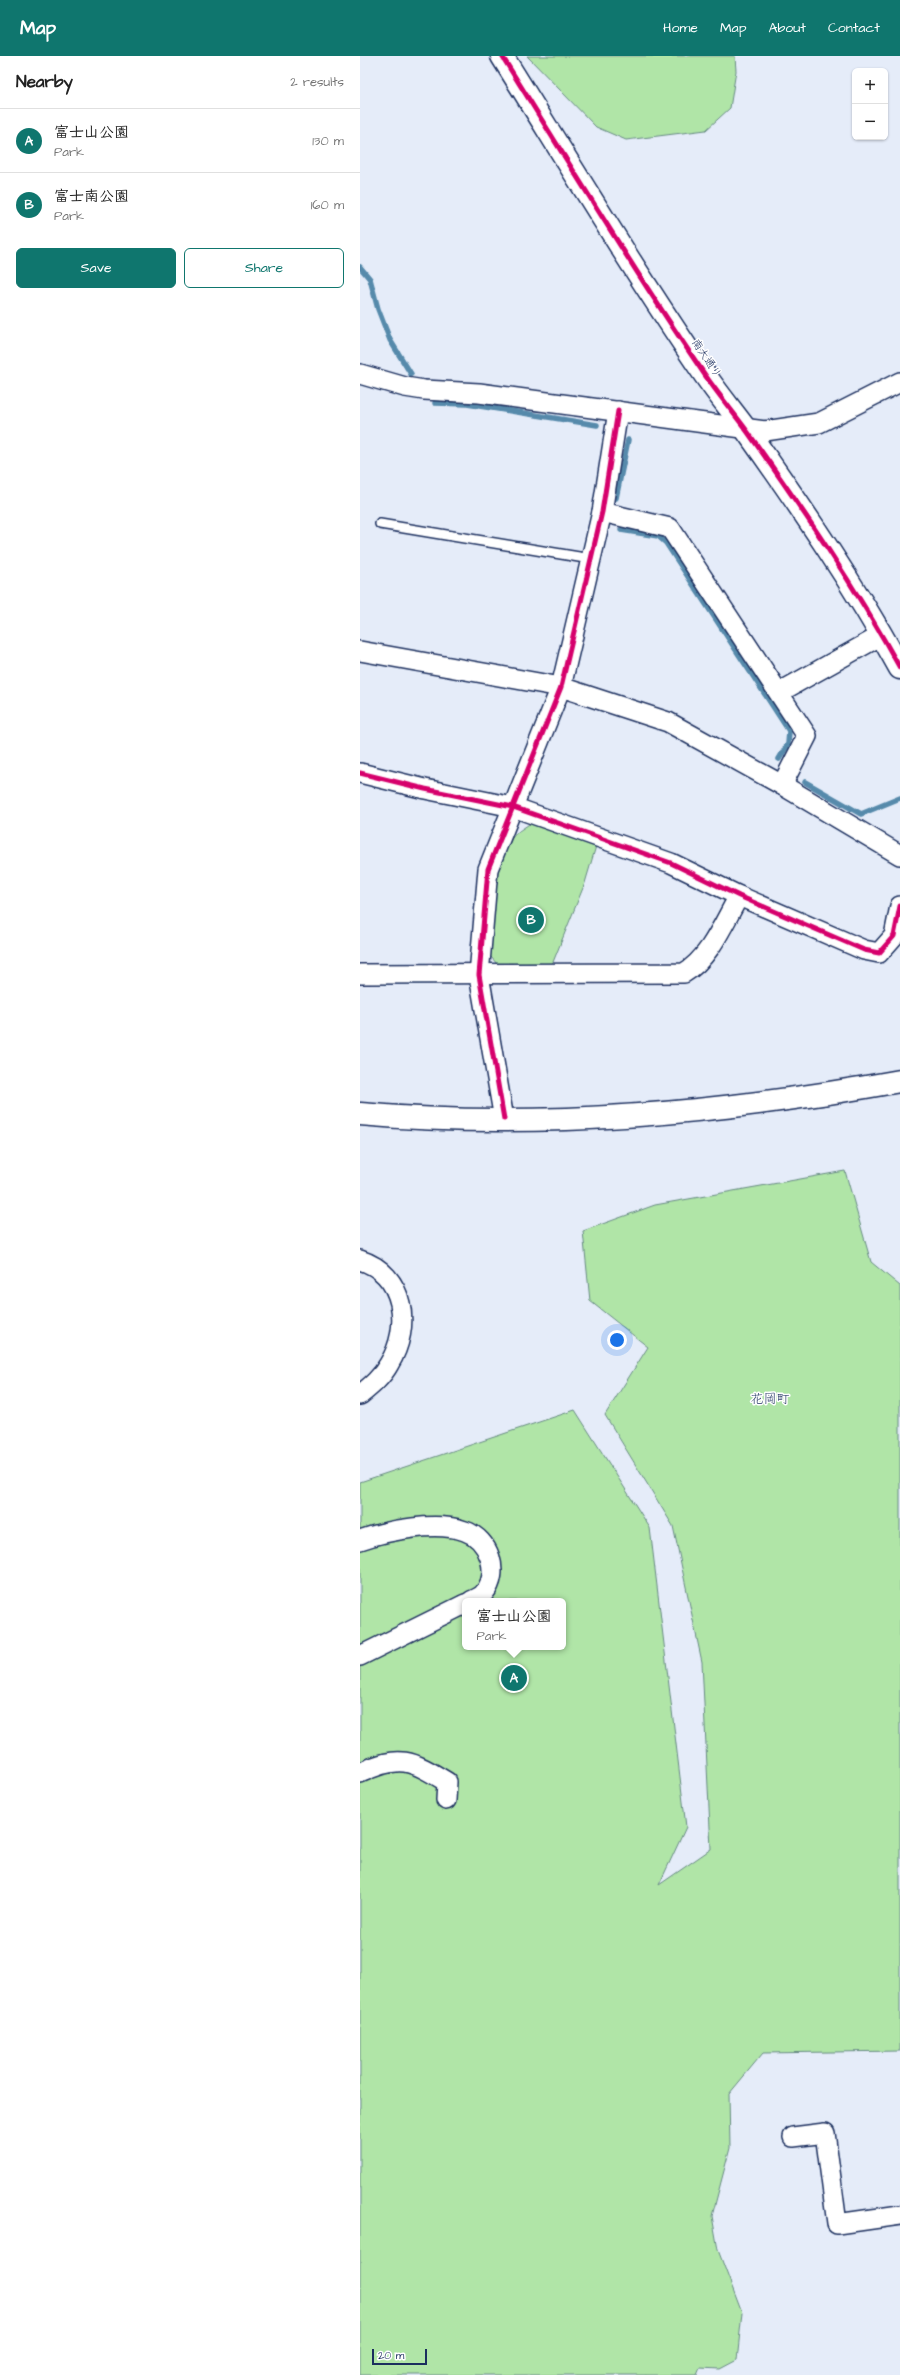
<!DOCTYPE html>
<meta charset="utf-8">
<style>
:root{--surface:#fff;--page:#f2f2f2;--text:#222;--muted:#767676;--line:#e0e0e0;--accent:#0f766e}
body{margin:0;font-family:"Architects Daughter","Klee One",sans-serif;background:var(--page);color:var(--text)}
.controls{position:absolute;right:12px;top:12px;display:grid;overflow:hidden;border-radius:6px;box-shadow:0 1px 3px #0004}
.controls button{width:36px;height:36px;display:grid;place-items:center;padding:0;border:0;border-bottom:1px solid var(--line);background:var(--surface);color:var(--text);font:20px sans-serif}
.scale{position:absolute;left:12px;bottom:10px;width:55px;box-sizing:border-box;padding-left:4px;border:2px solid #1b2f5e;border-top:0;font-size:11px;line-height:14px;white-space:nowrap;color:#1b2f5e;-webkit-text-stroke:3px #fff;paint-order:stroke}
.you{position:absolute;left:257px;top:1284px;width:14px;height:14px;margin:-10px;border:3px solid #fff;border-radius:50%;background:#1a73e8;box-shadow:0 0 0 6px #1a73e833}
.badge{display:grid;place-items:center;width:26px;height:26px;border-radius:50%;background:var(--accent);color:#fff;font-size:13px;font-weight:700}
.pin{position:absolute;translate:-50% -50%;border:2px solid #fff;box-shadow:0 1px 4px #0006}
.popup{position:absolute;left:102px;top:1542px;width:104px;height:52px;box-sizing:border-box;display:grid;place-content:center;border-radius:6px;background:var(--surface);filter:drop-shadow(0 1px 3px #0005);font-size:13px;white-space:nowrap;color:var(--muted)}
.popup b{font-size:15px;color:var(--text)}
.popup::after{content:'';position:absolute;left:50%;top:100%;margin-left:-8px;border:8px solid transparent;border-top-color:var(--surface)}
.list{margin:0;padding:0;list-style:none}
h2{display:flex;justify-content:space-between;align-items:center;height:52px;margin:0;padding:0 16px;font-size:17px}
h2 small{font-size:13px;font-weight:400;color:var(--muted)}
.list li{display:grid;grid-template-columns:26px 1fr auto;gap:12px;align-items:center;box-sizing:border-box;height:64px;padding:0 16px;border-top:1px solid var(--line)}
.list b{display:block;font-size:15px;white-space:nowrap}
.list p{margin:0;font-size:13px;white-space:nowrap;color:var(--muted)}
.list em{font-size:13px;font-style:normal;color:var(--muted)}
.actions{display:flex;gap:8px;padding:12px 16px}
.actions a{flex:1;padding:9px 0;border:1px solid var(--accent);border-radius:6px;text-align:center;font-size:14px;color:var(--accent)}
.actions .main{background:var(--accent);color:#fff}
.map{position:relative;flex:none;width:540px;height:2319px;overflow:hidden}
header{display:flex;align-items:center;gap:24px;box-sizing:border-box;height:56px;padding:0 20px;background:var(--accent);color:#fff}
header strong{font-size:19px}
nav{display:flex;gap:22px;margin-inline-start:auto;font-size:14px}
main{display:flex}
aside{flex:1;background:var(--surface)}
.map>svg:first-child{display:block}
.green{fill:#b0e5a7;stroke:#668a82;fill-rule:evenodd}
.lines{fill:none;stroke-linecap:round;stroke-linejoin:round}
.stream{stroke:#568aab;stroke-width:5.5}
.service-casing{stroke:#1b2f5e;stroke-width:12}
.minor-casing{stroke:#1b2f5e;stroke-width:22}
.tertiary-casing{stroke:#1b2f5e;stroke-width:25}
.service{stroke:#fff;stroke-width:9}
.minor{stroke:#fff;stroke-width:19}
.tertiary{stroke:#fff;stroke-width:22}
.cycleway-casing{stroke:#fff;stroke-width:8}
.cycleway{stroke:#d6006c;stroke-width:5}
.labels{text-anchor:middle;stroke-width:3;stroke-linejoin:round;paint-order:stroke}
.street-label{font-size:11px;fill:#1b2f5e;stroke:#fff}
.quarter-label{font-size:13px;fill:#1b2f5e;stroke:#fff}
</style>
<header>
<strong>Map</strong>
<nav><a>Home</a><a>Map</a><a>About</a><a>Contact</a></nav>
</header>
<main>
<aside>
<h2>Nearby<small>2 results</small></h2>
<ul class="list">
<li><span class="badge">A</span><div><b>富士山公園</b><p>Park</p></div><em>130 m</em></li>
<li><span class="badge">B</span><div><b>富士南公園</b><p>Park</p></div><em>160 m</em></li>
</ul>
<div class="actions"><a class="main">Save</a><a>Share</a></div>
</aside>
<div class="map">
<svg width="540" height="2319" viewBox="0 0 540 2319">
<rect width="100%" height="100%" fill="#e5ecf9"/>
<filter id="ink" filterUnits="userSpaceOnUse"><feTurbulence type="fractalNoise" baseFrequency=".025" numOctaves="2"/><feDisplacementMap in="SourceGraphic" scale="8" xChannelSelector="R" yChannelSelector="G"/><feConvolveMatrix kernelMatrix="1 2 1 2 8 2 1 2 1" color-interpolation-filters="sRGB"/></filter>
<g filter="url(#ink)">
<g class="green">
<path d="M 167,0 L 375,0 L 376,15 L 370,52 L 346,74 L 266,84 L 236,71 Z"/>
<path d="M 171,767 L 236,790 L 225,827 L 191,911 L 139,910 L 130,900 C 131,861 127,816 152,782 C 156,776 165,771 171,767 Z"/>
<path d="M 485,1115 L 511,1206 L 540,1230 L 540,1995 L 403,1997 L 369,2038 L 370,2092 L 352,2160 L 358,2194 L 382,2257 L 377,2304 L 360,2313 L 340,2312 L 337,2319 L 0,2319 L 0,1426 L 215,1354 L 290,1472 L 326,1771 L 299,1829 L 351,1793 L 342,1606 L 313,1470 L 245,1359 L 288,1291 L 230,1245 L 223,1175 L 295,1149 ZM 105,1545 L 203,1545 L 203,1591 L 105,1591 Z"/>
</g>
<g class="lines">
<g class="stream">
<path d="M 0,211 L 10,223 L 18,253 L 30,284 L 51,318"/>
<path d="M 75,347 L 107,348 L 237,369"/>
<path d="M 256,442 L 268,384"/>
<path d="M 261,474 L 298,480 L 306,487 L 429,675 L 428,688 L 419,703"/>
<path d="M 445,726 L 501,758 L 540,742"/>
</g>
<g class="service-casing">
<path id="service" d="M 20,468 L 231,503"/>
</g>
<g class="minor-casing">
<g id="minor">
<path d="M 0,318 L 45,331 L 64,334 L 119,337 L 405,375 L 459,367 L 540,326"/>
<path d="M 242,456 L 310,472 L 447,680 L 422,729"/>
<path d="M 0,595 L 201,631 L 308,666 L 422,729 L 540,799"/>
<path d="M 420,636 L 522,579"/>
<path d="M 0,717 L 65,733 L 153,751 L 311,807 L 379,840 L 504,894 L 519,897 L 534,880 L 540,850"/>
<path d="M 0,918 L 324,917 C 350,902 364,866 379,840"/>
<path d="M 144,1063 L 119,919 L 128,813 L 201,631 L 242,456 L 258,355"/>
<path d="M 0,1204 C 45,1218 52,1271 29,1308 C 22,1321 11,1330 0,1339"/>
<path d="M 0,1484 C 28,1474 77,1465 105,1475 C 129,1483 141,1517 124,1537 C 121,1541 115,1543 111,1545"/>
<path d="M 0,1600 L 105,1548"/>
<path d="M 0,1717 C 40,1698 51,1704 87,1726 L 86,1744"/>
<path d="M 433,2081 L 465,2077 L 477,2168 L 540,2159"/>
</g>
</g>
<g class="tertiary-casing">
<g id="tertiary">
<path d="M 142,0 C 209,107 274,215 345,319 C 358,338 373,356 387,375 C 441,451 495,530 540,612"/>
<path d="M 0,1058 C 178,1074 364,1057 540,1025"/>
</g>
</g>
<use href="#service" class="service"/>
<use href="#minor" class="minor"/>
<use href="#tertiary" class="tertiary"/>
<g class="cycleway-casing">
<g id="cycleway">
<path d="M 142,0 C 209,107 274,215 345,319 C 358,338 373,356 387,375 C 441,451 495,530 540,612"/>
<path d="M 0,717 L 65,733 L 153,751 L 311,807 L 379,840 L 504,894 L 519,897 L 534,880 L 540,850"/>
<path d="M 144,1063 L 119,919 L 128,813 L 201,631 L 242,456 L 258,355"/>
</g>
</g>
<use href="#cycleway" class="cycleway"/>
</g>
</g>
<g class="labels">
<g class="street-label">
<text transform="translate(347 302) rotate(56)" y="4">南大通り</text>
</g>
<g class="quarter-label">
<text x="410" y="1347">花岡町</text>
</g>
</g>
</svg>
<div class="controls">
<button>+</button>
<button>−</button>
</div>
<div class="scale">20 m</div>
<div class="you"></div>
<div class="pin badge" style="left:154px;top:1622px">A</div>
<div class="popup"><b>富士山公園</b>Park</div>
<div class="pin badge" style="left:171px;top:864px">B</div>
</div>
</main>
